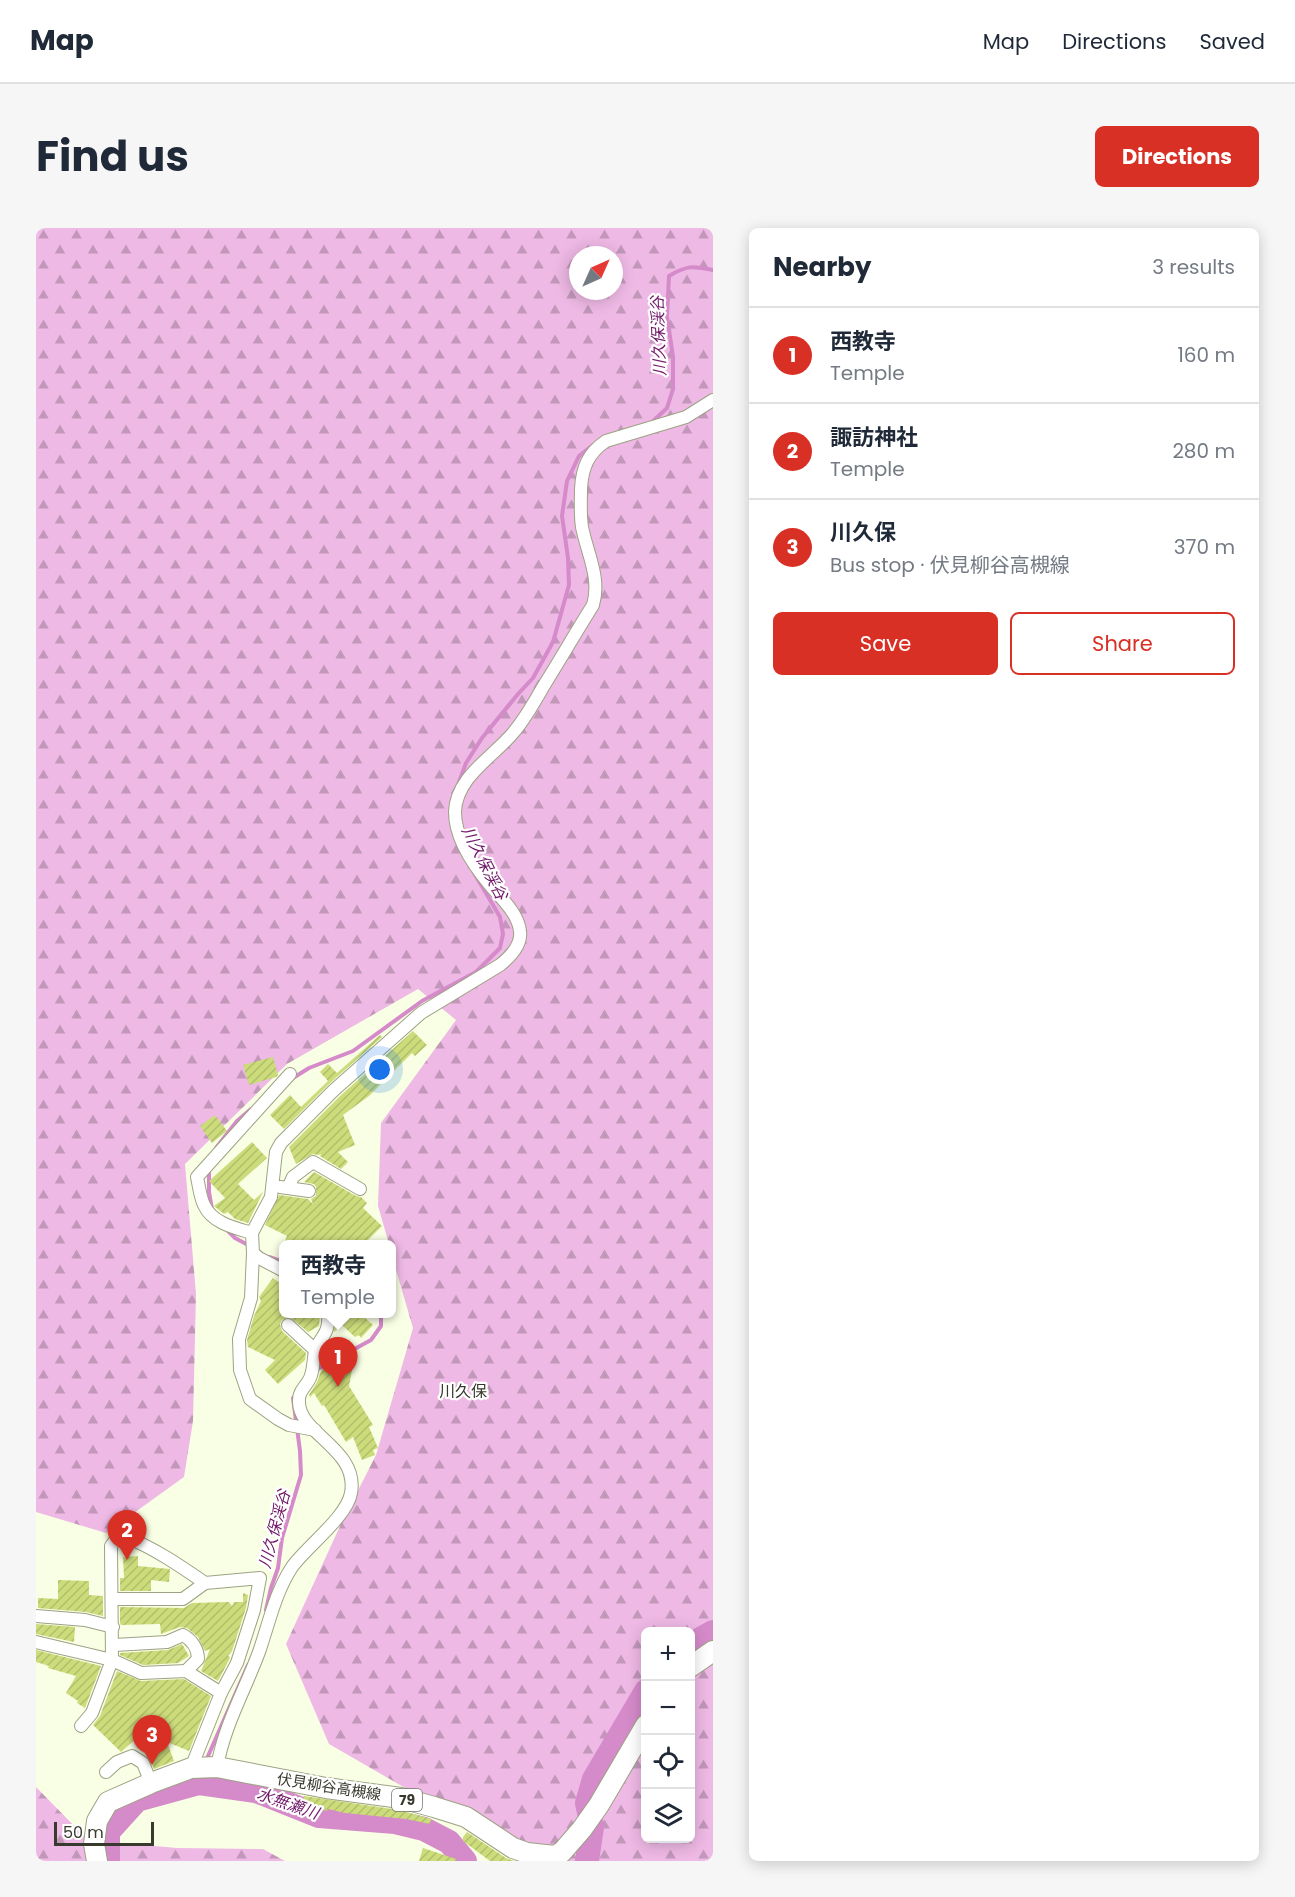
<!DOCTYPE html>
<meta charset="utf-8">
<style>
:root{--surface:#fff;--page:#f6f6f7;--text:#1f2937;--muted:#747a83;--line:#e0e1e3;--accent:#d93025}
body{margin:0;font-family:Poppins,"Noto Sans JP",sans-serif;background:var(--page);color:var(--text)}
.controls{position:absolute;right:18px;bottom:18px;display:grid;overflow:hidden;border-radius:9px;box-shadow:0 3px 15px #0003}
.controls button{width:54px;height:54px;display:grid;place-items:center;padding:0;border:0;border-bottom:2px solid var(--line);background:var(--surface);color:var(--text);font:30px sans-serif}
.compass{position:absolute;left:533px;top:18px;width:54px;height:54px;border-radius:50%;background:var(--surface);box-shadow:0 3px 15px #0003;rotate:45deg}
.scale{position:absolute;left:18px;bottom:15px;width:100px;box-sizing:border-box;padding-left:6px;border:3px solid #373a2d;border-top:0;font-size:16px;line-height:21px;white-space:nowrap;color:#373a2d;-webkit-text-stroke:4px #fff;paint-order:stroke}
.you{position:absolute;left:344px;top:842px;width:21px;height:21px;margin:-15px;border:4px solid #fff;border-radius:50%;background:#1a73e8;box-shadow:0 0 0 9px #1a73e833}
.badge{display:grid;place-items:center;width:39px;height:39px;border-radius:50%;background:var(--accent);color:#fff;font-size:20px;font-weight:700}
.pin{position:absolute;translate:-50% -50px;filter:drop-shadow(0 2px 3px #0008)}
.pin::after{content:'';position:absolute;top:32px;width:21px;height:18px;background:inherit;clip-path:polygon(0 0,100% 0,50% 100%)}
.popup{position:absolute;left:243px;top:1012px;width:117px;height:78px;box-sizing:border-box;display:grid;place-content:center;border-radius:9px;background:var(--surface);filter:drop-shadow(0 2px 4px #0005);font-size:20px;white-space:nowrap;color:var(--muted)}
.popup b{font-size:22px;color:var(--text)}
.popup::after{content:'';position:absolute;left:50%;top:100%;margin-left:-12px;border:12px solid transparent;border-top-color:var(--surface)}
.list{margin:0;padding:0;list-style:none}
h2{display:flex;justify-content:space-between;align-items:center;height:78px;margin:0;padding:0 24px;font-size:26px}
h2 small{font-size:20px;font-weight:400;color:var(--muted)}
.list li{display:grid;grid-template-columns:39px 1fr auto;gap:18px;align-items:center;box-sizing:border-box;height:96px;padding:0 24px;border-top:2px solid var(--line)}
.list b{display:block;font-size:22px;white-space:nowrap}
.list p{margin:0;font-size:20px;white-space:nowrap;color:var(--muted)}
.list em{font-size:20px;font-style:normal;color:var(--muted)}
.actions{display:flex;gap:12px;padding:18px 24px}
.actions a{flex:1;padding:14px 0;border:2px solid var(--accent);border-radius:9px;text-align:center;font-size:21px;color:var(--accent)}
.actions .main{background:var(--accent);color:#fff}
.icon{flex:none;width:33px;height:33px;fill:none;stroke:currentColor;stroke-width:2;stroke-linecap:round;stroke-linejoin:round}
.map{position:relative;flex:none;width:677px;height:1633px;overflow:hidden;border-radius:9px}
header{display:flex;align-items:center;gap:36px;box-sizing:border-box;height:84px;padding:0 30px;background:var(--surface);border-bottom:2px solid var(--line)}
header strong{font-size:28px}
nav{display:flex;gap:33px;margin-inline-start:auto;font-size:21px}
.intro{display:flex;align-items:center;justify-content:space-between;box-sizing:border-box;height:144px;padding:0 36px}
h1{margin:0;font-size:42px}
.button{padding:15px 27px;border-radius:9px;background:var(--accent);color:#fff;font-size:21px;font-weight:700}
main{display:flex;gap:36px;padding:0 36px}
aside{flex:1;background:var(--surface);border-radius:9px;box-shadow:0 3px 15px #0003}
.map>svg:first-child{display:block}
.forest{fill:url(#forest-firs);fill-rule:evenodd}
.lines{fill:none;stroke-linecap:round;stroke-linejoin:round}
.stream{stroke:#d58aca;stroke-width:4}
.river{stroke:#d58aca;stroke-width:24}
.building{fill:url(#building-hatch)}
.minor-casing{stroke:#9ca283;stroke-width:14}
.primary-casing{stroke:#9ca283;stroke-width:22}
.minor{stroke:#fff;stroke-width:12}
.primary{stroke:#fff;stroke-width:20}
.labels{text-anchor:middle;stroke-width:4.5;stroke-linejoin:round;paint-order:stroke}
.shield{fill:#fff;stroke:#73756c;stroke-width:1.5}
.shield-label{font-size:14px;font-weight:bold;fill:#373a2d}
.street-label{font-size:15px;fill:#373a2d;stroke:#fff}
.water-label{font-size:16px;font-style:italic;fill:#711869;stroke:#fff}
.neighbourhood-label{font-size:16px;fill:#373a2d;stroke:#fff}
</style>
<header>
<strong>Map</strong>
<nav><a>Map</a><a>Directions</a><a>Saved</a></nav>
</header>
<div class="intro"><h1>Find us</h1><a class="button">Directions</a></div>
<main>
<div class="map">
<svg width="677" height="1633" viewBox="0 0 677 1633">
<defs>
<pattern id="forest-firs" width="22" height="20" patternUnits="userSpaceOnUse" patternTransform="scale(1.5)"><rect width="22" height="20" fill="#eeb9e5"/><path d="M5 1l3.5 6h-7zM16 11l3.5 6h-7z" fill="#c297ba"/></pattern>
<pattern id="building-hatch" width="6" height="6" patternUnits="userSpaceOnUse" patternTransform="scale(1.5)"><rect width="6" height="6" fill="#cddc7b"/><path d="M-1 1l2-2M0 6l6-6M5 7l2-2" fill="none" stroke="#b1be6b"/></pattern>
</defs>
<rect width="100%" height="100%" fill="#f9ffe4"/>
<g class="forest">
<path d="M 0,0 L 677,0 L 677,1633 L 500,1633 L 480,1618 L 364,1557 L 293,1516 L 250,1416 L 304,1298 L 340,1227 L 377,1100 L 356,1028 L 356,1016 L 353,1016 L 342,978 L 345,895 L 420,792 L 382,761 L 251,836 L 149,936 L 160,1066 L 157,1193 L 148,1249 L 70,1305 L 0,1284 ZM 542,27 L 578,27 L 578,63 L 542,63 ZM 610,1404 L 654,1404 L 654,1610 L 610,1610 Z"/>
<path d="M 0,1559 L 52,1612 L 141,1620 L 227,1621 L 249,1633 L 0,1633 Z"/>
</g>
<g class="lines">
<g class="stream">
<path d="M 614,196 L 631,180 L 637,161 L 637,129 L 631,88 L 633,48 C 651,37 657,38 677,42"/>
<path d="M 422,557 L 430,535 L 446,510 L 482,466 L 497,450 L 517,414 L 533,357 L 532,330 L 526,288 L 531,253 L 543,228 L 557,217"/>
<path d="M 257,850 L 273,840 L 317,823 L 386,773 L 440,744 L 464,720 L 467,706 L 464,689 L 437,643"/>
<path d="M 180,920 L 201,893 L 215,881"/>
<path d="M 173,941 L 173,964 L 176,981"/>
<path d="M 191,1002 L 199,1010 L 214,1018"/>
<path d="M 233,1029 L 248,1034"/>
<path d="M 280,1142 L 335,1112 L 345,1098 L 345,1086"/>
<path d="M 230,1382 L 235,1360 L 242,1340 L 246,1310 L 265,1247 L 264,1223 L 257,1170"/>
<path d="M 169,1535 L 212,1437"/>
<path d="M 163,1555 L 166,1545"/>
</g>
<g class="river">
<path d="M 654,1417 L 677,1404"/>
<path d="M 72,1633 L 72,1604 L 101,1572 L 163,1555 L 220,1563 L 283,1588 L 359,1594 L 388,1601 L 413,1614 L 429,1633"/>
<path d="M 551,1633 L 556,1599 L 551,1575 L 558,1551 L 610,1463"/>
</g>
</g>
<g class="building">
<path d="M 377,803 L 391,817 L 379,828 L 376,825 L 333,868 L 307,887 L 319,917 L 302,924 L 312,934 L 305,941 L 284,928 L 285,926 L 282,927 L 277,926 L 260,936 L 253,919 L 304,868 Z"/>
<path d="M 344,807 L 346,809 L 293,856 L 248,901 L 234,887 L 254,867 L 265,879 L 292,853 L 284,844 L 292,836 L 301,845 Z"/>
<path d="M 237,829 L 242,847 L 240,849 L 213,857 L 207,837 Z"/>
<path d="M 179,887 L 191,903 L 176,915 L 164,898 Z"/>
<path d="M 216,914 L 231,930 L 202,956 L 218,972 L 227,964 L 212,995 L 199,991 L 192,984 L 188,986 L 178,978 L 189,970 L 173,953 Z"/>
<path d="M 278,944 L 320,968 L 325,969 L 331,975 L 327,980 L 346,998 L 327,1017 L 247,1017 L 251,1008 L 229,997 L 243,967 L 272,971 L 277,976 L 275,971 L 280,968 L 280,959 L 278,956 L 268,954 Z"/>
<path d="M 237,1050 L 248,1058 L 248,1086 L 284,1086 L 283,1098 L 272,1104 L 254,1089 L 246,1092 L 244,1096 L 246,1103 L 270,1125 L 269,1132 L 242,1156 L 229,1142 L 239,1132 L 212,1119 L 211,1112 L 218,1088 L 225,1073 L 223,1069 Z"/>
<path d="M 300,1086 L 325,1086 L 337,1097 L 325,1110 L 323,1107 L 319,1109 L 306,1097 L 298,1104 Z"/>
<path d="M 317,1137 L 313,1158 L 337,1197 L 333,1199 L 342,1220 L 337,1222 L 339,1227 L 326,1232 L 317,1209 L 310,1214 L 288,1177 L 286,1178 L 278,1165 L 274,1169 L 273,1167 L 281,1154 L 285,1143 L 289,1138 Z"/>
<path d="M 102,1328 L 102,1338 L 134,1341 L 133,1354 L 115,1352 L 115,1363 L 84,1363 L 84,1350 L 88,1350 L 87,1329 Z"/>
<path d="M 22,1352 L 53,1353 L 53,1367 L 67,1368 L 67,1388 L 50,1384 L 2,1380 L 2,1370 L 22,1371 Z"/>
<path d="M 207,1365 L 212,1367 L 210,1380 L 196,1423 L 192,1428 L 194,1429 L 193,1432 L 182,1453 L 165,1443 L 174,1421 L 169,1423 L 162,1409 L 151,1400 L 144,1399 L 125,1406 L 124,1396 L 85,1397 L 84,1395 L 84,1379 L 148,1380 L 156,1375 L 193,1374 L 196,1378 L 198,1374 L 207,1374 Z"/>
<path d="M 0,1396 L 39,1399 L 38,1414 L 0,1406 Z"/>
<path d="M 146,1416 L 153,1428 L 142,1435 L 107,1437 L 84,1427 L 84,1425 L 132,1422 Z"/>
<path d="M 0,1422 L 65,1438 L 49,1480 L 41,1475 L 42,1473 L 30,1465 L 40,1448 L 12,1440 L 13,1438 L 0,1434 Z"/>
<path d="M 81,1443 L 105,1453 L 148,1451 L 175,1468 L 153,1523 L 131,1514 L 138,1533 L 118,1541 L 114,1531 L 110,1527 L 103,1508 L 85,1524 L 57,1497 L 64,1488 Z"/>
<path d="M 268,1568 L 363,1582 L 395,1591 L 394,1596 L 370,1591 L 309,1585 L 292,1581 L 291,1583 L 266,1577 Z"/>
<path d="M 431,1604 L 470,1630 L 478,1633 L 454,1633 L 427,1613 L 427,1609 Z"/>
<path d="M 387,1620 L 420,1631 L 420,1633 L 383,1633 Z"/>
</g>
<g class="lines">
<g class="minor-casing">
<g id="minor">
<path d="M 244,959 L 273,963"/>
<path d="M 252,960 L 257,949 L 277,934 L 324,961"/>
<path d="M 216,1005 C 199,1000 176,995 168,977 C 164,969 163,958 161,949 L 254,846"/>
<path d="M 217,1025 L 215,1070 L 203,1111 L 204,1142 L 214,1171 L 242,1191 L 253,1197 L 279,1202"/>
<path d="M 248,1043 L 223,1030 L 217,1025 L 216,1005 L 235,969 L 240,924 L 245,915 L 298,862 L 385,785 L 464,737 C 474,729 486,717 484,703 C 482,685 465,670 454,657 C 438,638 419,610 419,584 C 420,549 457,529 477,505 C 489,491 498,475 507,459 C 524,432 540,404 557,377 C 565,350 551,325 546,299 C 544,286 545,273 545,261 C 546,240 552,225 570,213 L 650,189 L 677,172"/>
<path d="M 252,1097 L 279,1122"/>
<path d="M 76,1371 L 147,1371 L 169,1355 L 224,1350 L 218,1382 L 201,1435 L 185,1465 L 155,1540"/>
<path d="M 0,1388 L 49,1392 L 77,1399"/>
<path d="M 0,1414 L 76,1432 L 105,1445 L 150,1443 L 185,1465"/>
<path d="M 78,1417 L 131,1414 L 147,1407 C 156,1412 162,1421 162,1431 L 150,1443"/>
<path d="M 45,1498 L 56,1485 L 76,1432 L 75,1318 L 80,1311 L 88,1308 C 118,1320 143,1337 169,1355"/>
<path d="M 181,1539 C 188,1498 209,1462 223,1424 C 233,1395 239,1365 256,1339 C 270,1319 311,1289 315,1265 C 323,1221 263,1206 263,1174 C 262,1163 270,1159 274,1150 C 278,1141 277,1132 279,1123 C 284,1108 294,1107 292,1086"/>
<path d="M 70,1544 L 81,1534 L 96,1528 L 107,1535 L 115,1555"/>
</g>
</g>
<g class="primary-casing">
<g id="primary">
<path d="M 654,1439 L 677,1423"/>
<path d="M 61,1633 L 58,1616 L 61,1593 L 72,1574 L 115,1555 L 155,1540 L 181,1539 L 290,1560 L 365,1570 L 398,1579 L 430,1589 L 477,1620 L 491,1625 L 519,1628 L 526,1624 L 546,1601 L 563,1577 L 610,1497"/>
</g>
</g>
<use href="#minor" class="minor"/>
<use href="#primary" class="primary"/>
</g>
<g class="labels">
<rect class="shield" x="356" y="1561" width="30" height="22" rx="4.5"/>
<g class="shield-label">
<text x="371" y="1577">79</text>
</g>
<g class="street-label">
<text transform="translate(293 1559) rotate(9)" y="5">伏見柳谷高槻線</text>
</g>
<g class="water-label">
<text transform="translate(622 108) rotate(-92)" y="6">川久保渓谷</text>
<text transform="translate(449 635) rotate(63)" y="6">川久保渓谷</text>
<text transform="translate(238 1301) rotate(-75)" y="6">川久保渓谷</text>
<text transform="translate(252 1575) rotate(19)" y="6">水無瀬川</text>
</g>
<g class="neighbourhood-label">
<text x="427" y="1169">川久保</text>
</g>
</g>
</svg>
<div class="controls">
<button>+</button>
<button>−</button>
<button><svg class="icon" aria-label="locate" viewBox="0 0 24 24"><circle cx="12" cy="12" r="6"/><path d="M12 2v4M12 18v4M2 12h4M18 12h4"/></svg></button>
<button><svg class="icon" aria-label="layers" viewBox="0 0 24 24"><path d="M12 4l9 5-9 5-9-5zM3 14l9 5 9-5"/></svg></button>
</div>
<svg class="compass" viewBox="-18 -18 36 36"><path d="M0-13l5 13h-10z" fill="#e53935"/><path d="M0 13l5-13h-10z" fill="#747a83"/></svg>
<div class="scale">50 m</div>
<div class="you"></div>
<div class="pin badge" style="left:302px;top:1159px">1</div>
<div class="popup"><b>西教寺</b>Temple</div>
<div class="pin badge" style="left:91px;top:1332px">2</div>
<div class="pin badge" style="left:116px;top:1537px">3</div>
</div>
<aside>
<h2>Nearby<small>3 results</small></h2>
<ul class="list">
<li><span class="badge">1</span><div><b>西教寺</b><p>Temple</p></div><em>160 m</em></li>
<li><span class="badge">2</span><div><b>諏訪神社</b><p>Temple</p></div><em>280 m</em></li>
<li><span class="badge">3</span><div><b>川久保</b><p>Bus stop · 伏見柳谷高槻線</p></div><em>370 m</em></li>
</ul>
<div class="actions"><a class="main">Save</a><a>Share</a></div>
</aside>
</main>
